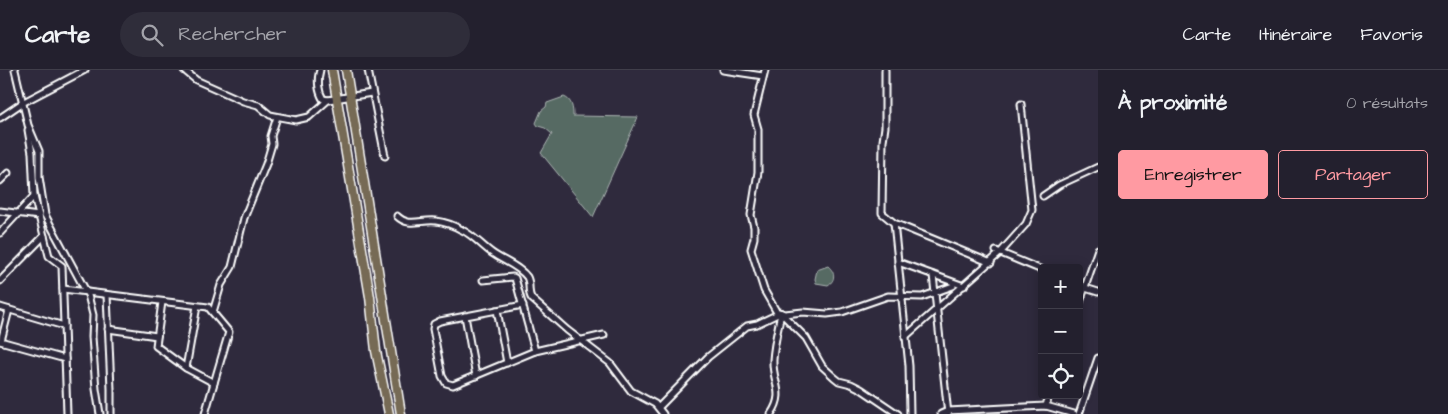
<!DOCTYPE html>
<html lang="fr">
<meta charset="utf-8">
<style>
:root{--surface:#23202e;--page:#2f2d3a;--text:#f1f3f6;--muted:#a3a3aa;--line:#403e4a;--accent:#ff9aa2}
body{margin:0;font-family:"Architects Daughter",sans-serif;background:var(--page);color:var(--text)}
.controls{position:absolute;right:15px;bottom:15px;display:grid;overflow:hidden;border-radius:5px;box-shadow:0 2px 12px #0003}
.controls button{width:45px;height:45px;display:grid;place-items:center;padding:0;border:0;border-bottom:1px solid var(--line);background:var(--surface);color:var(--text);font:25px sans-serif}
.list{margin:0;padding:0;list-style:none}
h2{display:flex;justify-content:space-between;align-items:center;height:65px;margin:0;padding:0 20px;font-size:21px}
h2 small{font-size:16px;font-weight:400;color:var(--muted)}
.actions{display:flex;gap:10px;padding:15px 20px}
.actions a{flex:1;padding:11px 0;border:1px solid var(--accent);border-radius:5px;text-align:center;font-size:18px;color:var(--accent)}
.actions .main{background:var(--accent);color:#111}
.icon{flex:none;width:28px;height:28px;fill:none;stroke:currentColor;stroke-width:2;stroke-linecap:round;stroke-linejoin:round}
.map{position:relative;flex:none;width:1098px;height:344px;overflow:hidden}
header{display:flex;align-items:center;gap:30px;box-sizing:border-box;height:70px;padding:0 25px;background:var(--surface);border-bottom:1px solid var(--line)}
header strong{font-size:24px}
nav{display:flex;gap:28px;margin-inline-start:auto;font-size:18px}
.search{width:350px;height:45px;background:var(--page);display:flex;align-items:center;gap:12px;box-sizing:border-box;padding:0 18px;border-radius:28px;color:var(--muted);font-size:19px}
main{display:flex}
aside{flex:1;background:var(--surface)}
.map>svg:first-child{display:block}
.green{fill:#576a64;stroke:#abb4b2}
.lines{fill:none;stroke-linecap:round;stroke-linejoin:round}
.minor-casing{stroke:#fff;stroke-width:9}
.trunk-casing{stroke:#fff;stroke-width:11}
.minor{stroke:#2f2a3d;stroke-width:5}
.trunk{stroke:#766a54;stroke-width:8}
</style>
<header>
<strong>Carte</strong>
<div class="search"><svg class="icon" aria-label="search" viewBox="0 0 24 24"><circle cx="10" cy="10" r="6"/><path d="M15 15l6 6"/></svg>Rechercher</div>
<nav><a>Carte</a><a>Itinéraire</a><a>Favoris</a></nav>
</header>
<main>
<div class="map">
<svg width="1098" height="344" viewBox="0 0 1098 344">
<rect width="100%" height="100%" fill="#2f2a3d"/>
<filter id="ink" filterUnits="userSpaceOnUse"><feTurbulence type="fractalNoise" baseFrequency=".02" numOctaves="2"/><feDisplacementMap in="SourceGraphic" scale="10" xChannelSelector="R" yChannelSelector="G"/><feConvolveMatrix kernelMatrix="1 2 1 2 8 2 1 2 1" color-interpolation-filters="sRGB"/></filter>
<g filter="url(#ink)">
<g class="green">
<path d="M 564,27 C 572,30 573,38 573,46 L 638,47 L 593,147 L 541,83 L 552,64 L 545,58 L 538,56 L 536,53 L 541,41 L 546,37 L 547,33 Z"/>
<path d="M 828,196 C 835,202 836,210 828,215 L 816,213 L 815,209 L 817,200 Z"/>
</g>
<g class="lines">
<g class="minor-casing">
<g id="minor">
<path d="M 15,0 L 28,55 L 39,81 L 39,107 L 45,145 L 88,225 L 93,245 L 92,267 L 96,319 L 100,344"/>
<path d="M 184,0 L 196,10 L 243,31 L 258,35 L 270,45 L 296,50 L 309,47 L 328,30 L 372,23"/>
<path d="M 320,0 C 317,9 318,21 323,29 L 328,30"/>
<path d="M 368,0 L 385,86"/>
<path d="M 723,0 L 763,6"/>
<path d="M 765,0 L 754,45 L 758,59 L 758,102 L 751,145 L 754,157 L 754,168 L 751,179 L 764,220 L 776,241 L 785,244 L 803,242 L 827,244 L 842,242 L 888,226 L 922,227 L 953,216"/>
<path d="M 885,0 L 885,57 L 883,71 L 882,143 L 894,153 L 991,193"/>
<path d="M 0,48 L 22,33 L 85,0"/>
<path d="M 28,60 L 32,83 L 34,126 L 49,186 L 62,196 L 67,344"/>
<path d="M 0,111 L 8,103"/>
<path d="M 1043,126 L 1059,115 L 1098,97"/>
<path d="M 0,141 L 39,146"/>
<path d="M 397,146 C 409,158 422,149 436,151 C 444,152 455,156 462,160 C 473,165 482,176 492,183 C 503,191 519,196 527,207 C 531,214 527,223 532,229 L 567,260 L 610,293 L 631,321 L 655,334 L 663,344"/>
<path d="M 894,153 L 909,296 L 910,344"/>
<path d="M 0,163 L 34,126"/>
<path d="M 996,181 L 1042,200"/>
<path d="M 898,192 L 964,216"/>
<path d="M 933,205 L 948,344"/>
<path d="M 483,210 L 513,207 L 515,208 L 535,281"/>
<path d="M 0,211 L 44,166"/>
<path d="M 1079,216 L 1098,222"/>
<path d="M 63,219 L 208,237 L 229,262 L 214,313 L 186,298 L 156,276 L 162,232"/>
<path d="M 107,225 L 111,319 L 111,344"/>
<path d="M 523,235 L 440,251 L 434,254 L 433,259 L 442,306 L 446,313 L 453,315 L 535,281 L 604,265"/>
<path d="M 1079,235 L 1098,179"/>
<path d="M 0,237 L 64,256"/>
<path d="M 497,240 L 507,293"/>
<path d="M 213,242 L 221,215 L 232,197 L 244,148 L 266,94 L 272,74 L 271,66 L 277,47"/>
<path d="M 781,243 L 806,268 L 822,296 L 834,307 L 839,311 L 851,314 L 861,319 L 898,344"/>
<path d="M 465,246 L 476,306"/>
<path d="M 108,259 L 157,266"/>
<path d="M 905,267 L 1000,183 L 1026,154 L 1032,140 L 1021,34"/>
<path d="M 0,271 L 65,289"/>
<path d="M 1,271 L 9,240"/>
<path d="M 186,298 L 197,236"/>
<path d="M 1046,336 L 1049,325"/>
<path d="M 659,337 L 708,287 L 747,256 L 757,254 L 780,243"/>
<path d="M 205,344 L 214,313"/>
<path d="M 771,344 C 786,322 772,313 773,290 C 774,274 778,259 781,243"/>
<path d="M 941,344 L 948,341 L 1046,336 L 1074,344"/>
<path d="M 1079,344 L 1098,288"/>
</g>
</g>
<g class="trunk-casing">
<g id="trunk">
<path d="M 332,0 L 370,227 L 376,281 L 389,344"/>
<path d="M 346,0 L 401,344"/>
</g>
</g>
<use href="#minor" class="minor"/>
<use href="#trunk" class="trunk"/>
</g>
</g>
</svg>
<div class="controls">
<button>+</button>
<button>−</button>
<button><svg class="icon" aria-label="locate" viewBox="0 0 24 24"><circle cx="12" cy="12" r="6"/><path d="M12 2v4M12 18v4M2 12h4M18 12h4"/></svg></button>
</div>
</div>
<aside>
<h2>À proximité<small>0 résultats</small></h2>
<ul class="list">
</ul>
<div class="actions"><a class="main">Enregistrer</a><a>Partager</a></div>
</aside>
</main>
